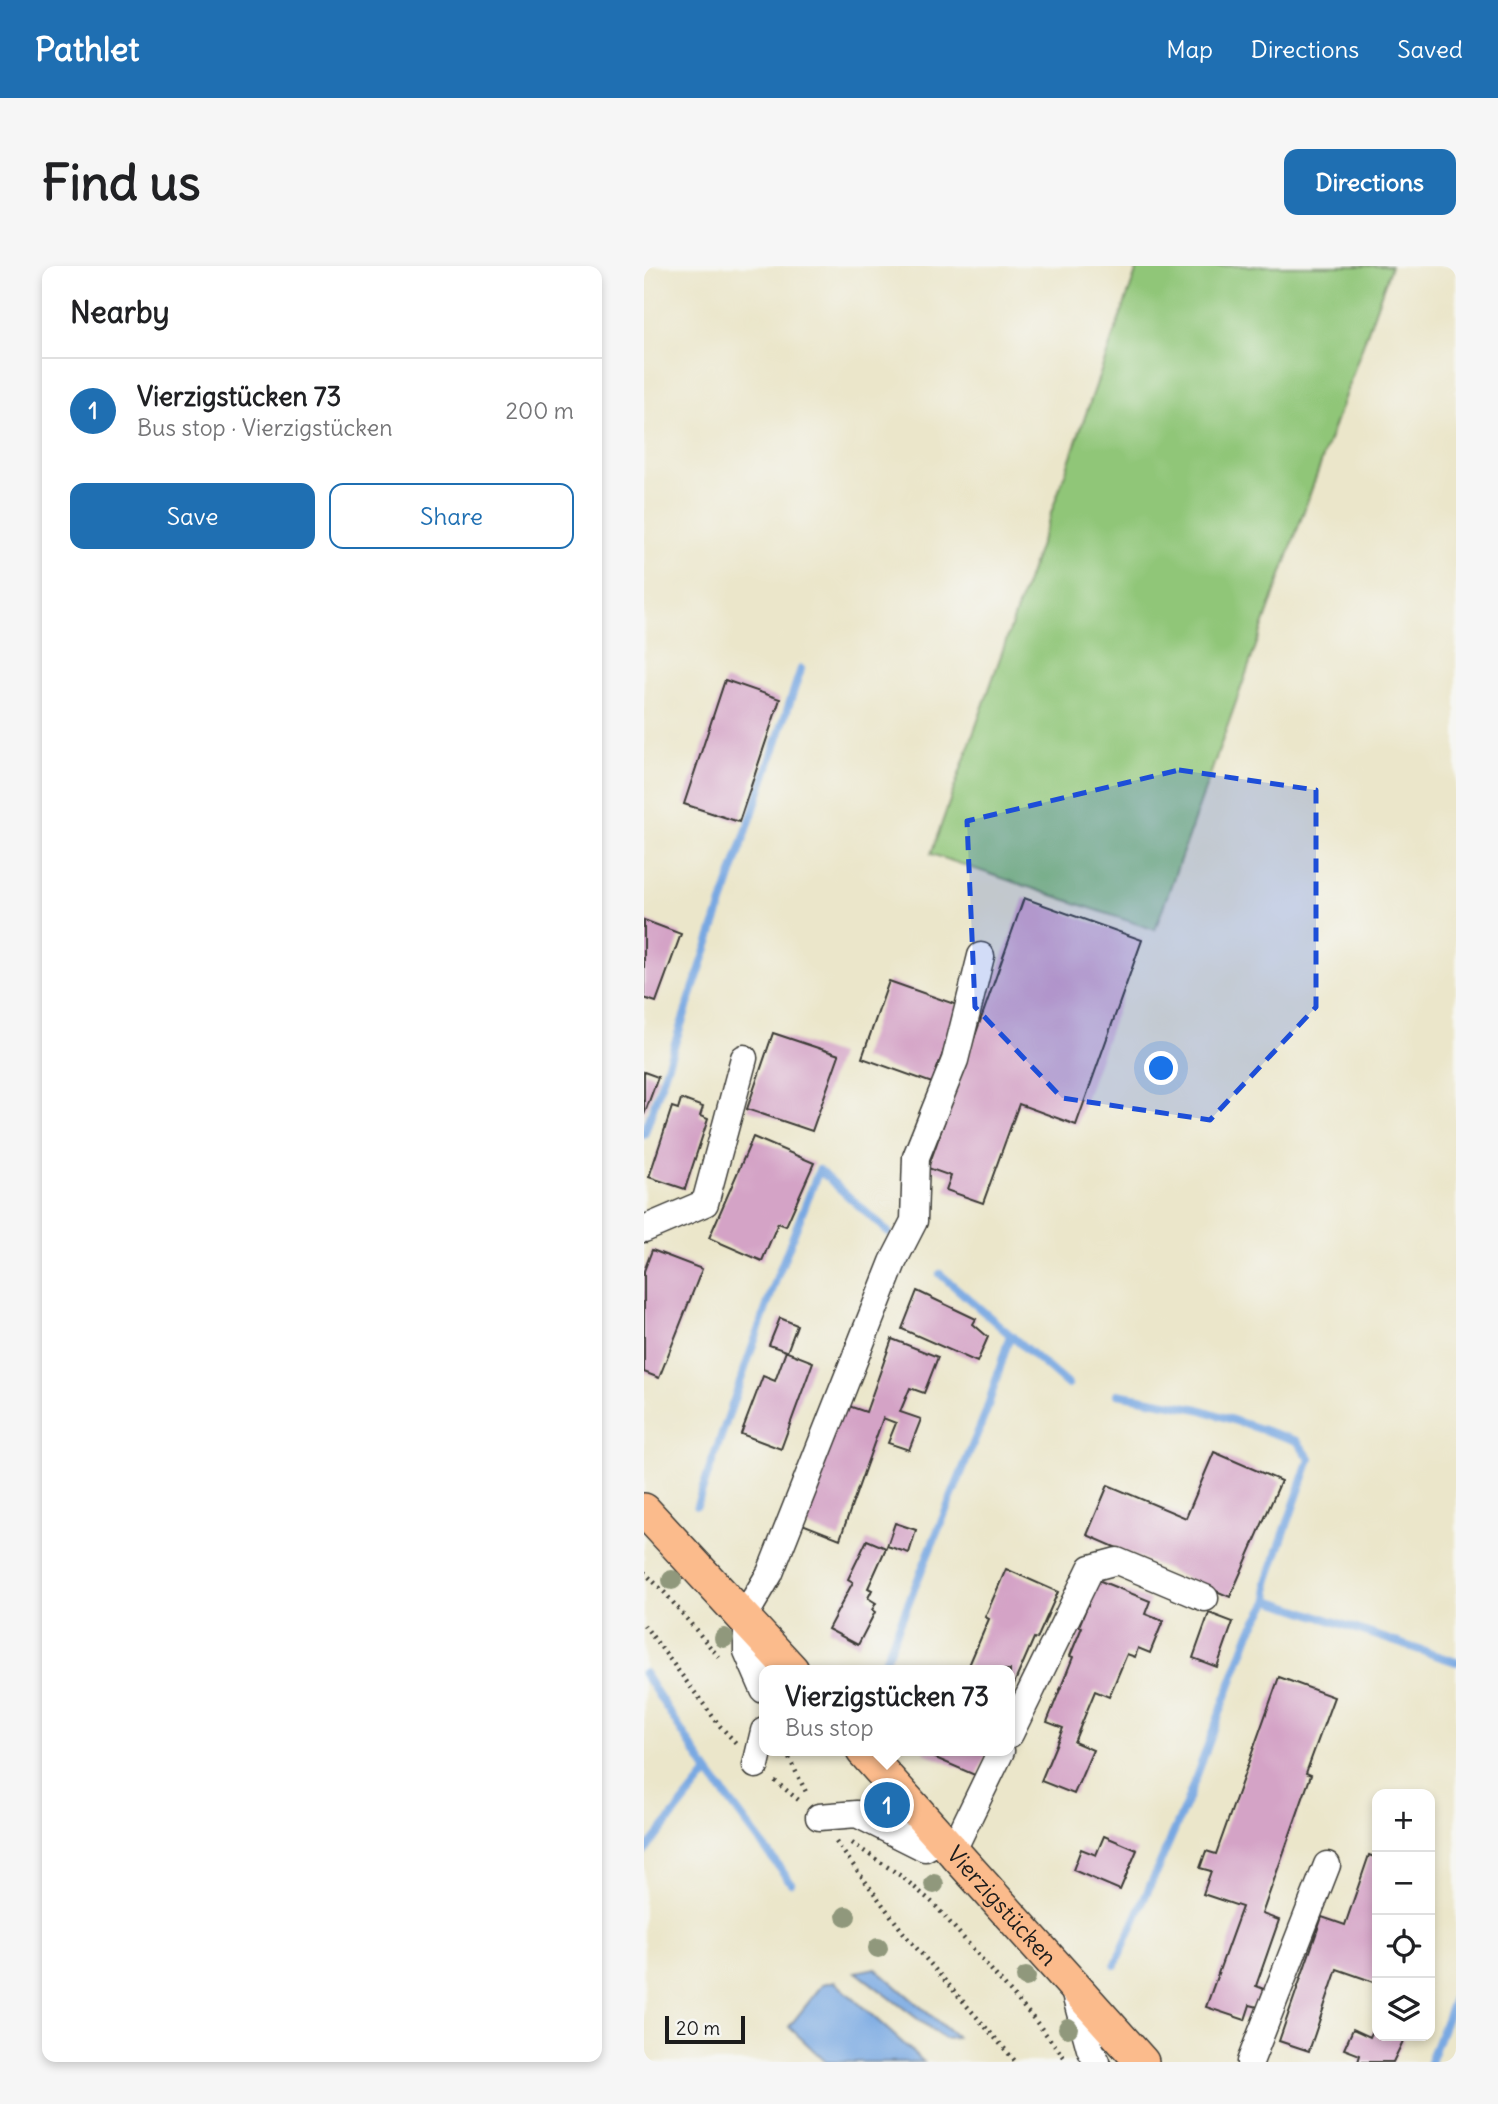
<!DOCTYPE html>
<meta charset="utf-8">
<style>
:root{--surface:#fff;--page:#f6f6f6;--text:#202124;--muted:#757577;--line:#e0e0e0;--accent:#1f6fb2}
body{margin:0;font-family:Delius,sans-serif;background:var(--page);color:var(--text)}
.controls{position:absolute;right:21px;bottom:21px;display:grid;overflow:hidden;border-radius:14px;box-shadow:0 4px 10px #0003}
.controls button{width:63px;height:63px;display:grid;place-items:center;padding:0;border:0;border-bottom:2px solid var(--line);background:var(--surface);color:var(--text);font:35px sans-serif}
.scale{position:absolute;left:21px;bottom:18px;width:80px;box-sizing:border-box;padding-left:7px;border:4px solid #1c1c1c;border-top:0;font-size:19px;line-height:24px;white-space:nowrap;color:#1c1c1c;-webkit-text-stroke:5px #f6f6f2;paint-order:stroke}
.you{position:absolute;left:518px;top:803px;width:24px;height:24px;margin:-18px;border:5px solid #fff;border-radius:50%;background:#1a73e8;box-shadow:0 0 0 10px #1a73e833}
.badge{display:grid;place-items:center;width:46px;height:46px;border-radius:50%;background:var(--accent);color:#fff;font-size:23px;font-weight:700}
.pin{position:absolute;translate:-50% -50%;border:4px solid #fff;box-shadow:0 2px 7px #0006}
.popup{position:absolute;left:115px;top:1399px;width:256px;height:91px;box-sizing:border-box;display:grid;place-content:center;border-radius:14px;background:var(--surface);filter:drop-shadow(0 2px 5px #0005);font-size:23px;white-space:nowrap;color:var(--muted)}
.popup b{font-size:26px;color:var(--text)}
.popup::after{content:'';position:absolute;left:50%;top:100%;margin-left:-14px;border:14px solid transparent;border-top-color:var(--surface)}
.list{margin:0;padding:0;list-style:none}
h2{display:flex;justify-content:space-between;align-items:center;height:91px;margin:0;padding:0 28px;font-size:30px}
h2 small{font-size:23px;font-weight:400;color:var(--muted)}
.list li{display:grid;grid-template-columns:46px 1fr auto;gap:21px;align-items:center;box-sizing:border-box;height:105px;padding:0 28px;border-top:2px solid var(--line)}
.list b{display:block;font-size:26px;white-space:nowrap}
.list p{margin:0;font-size:23px;white-space:nowrap;color:var(--muted)}
.list em{font-size:23px;font-style:normal;color:var(--muted)}
.actions{display:flex;gap:14px;padding:21px 28px}
.actions a{flex:1;padding:16px 0;border:2px solid var(--accent);border-radius:14px;text-align:center;font-size:24px;color:var(--accent)}
.actions .main{background:var(--accent);color:#fff}
.icon{flex:none;width:38px;height:38px;fill:none;stroke:currentColor;stroke-width:2;stroke-linecap:round;stroke-linejoin:round}
.map{position:relative;flex:none;width:812px;height:1796px;overflow:hidden;border-radius:14px}
header{display:flex;align-items:center;gap:42px;box-sizing:border-box;height:98px;padding:0 35px;background:var(--accent);color:#fff}
header strong{font-size:33px}
nav{display:flex;gap:38px;margin-inline-start:auto;font-size:24px}
.intro{display:flex;align-items:center;justify-content:space-between;box-sizing:border-box;height:168px;padding:0 42px}
h1{margin:0;font-size:49px}
.button{padding:18px 32px;border-radius:14px;background:var(--accent);color:#fff;font-size:24px;font-weight:700}
main{display:flex;gap:42px;padding:0 42px}
aside{flex:1;background:var(--surface);border-radius:14px;box-shadow:0 4px 10px #0003}
.map>svg:first-child{display:block}
.green{fill:#90c678;stroke:#56714a;stroke-width:2}
.water{fill:#78a8e2;stroke:#4a627f;stroke-width:2}
.lines{fill:none;stroke-linecap:round;stroke-linejoin:round}
.stream{stroke:#78a8e2;stroke-width:8}
.building{fill:#d4a3c6}
.minor-casing{stroke:#3b3a36;stroke-width:29}
.major-casing{stroke:#3b3a36;stroke-width:36}
.path{stroke:#3b3a36;stroke-width:4.5;stroke-dasharray:2 5;stroke-linecap:butt}
.minor{stroke:#fff;stroke-width:26}
.major{stroke:#fbbb8c;stroke-width:33}
.tree{fill:#90987c}
.marked{fill:#1d4ed8;fill-opacity:0.2;stroke:#1d4ed8;stroke-width:5;stroke-dasharray:14 9;stroke-linejoin:round}
.labels{text-anchor:middle;stroke-width:5;stroke-linejoin:round;paint-order:stroke}
.street-label{font-size:23px;fill:#1c1c1c;stroke:#f6f6f2}
</style>
<header>
<strong>Pathlet</strong>
<nav><a>Map</a><a>Directions</a><a>Saved</a></nav>
</header>
<div class="intro"><h1>Find us</h1><a class="button">Directions</a></div>
<main>
<aside>
<h2>Nearby<small></small></h2>
<ul class="list">
<li><span class="badge">1</span><div><b>Vierzigstücken 73</b><p>Bus stop · Vierzigstücken</p></div><em>200 m</em></li>
</ul>
<div class="actions"><a class="main">Save</a><a>Share</a></div>
</aside>
<div class="map">
<svg width="812" height="1796" viewBox="0 0 812 1796">
<rect width="100%" height="100%" fill="#f6f6f2"/>
<filter id="ink" filterUnits="userSpaceOnUse"><feTurbulence type="fractalNoise" baseFrequency=".0143" numOctaves="2"/><feDisplacementMap in="SourceGraphic" scale="14" xChannelSelector="R" yChannelSelector="G"/><feConvolveMatrix kernelMatrix="1 2 1 2 8 2 1 2 1" color-interpolation-filters="sRGB"/></filter>
<filter id="wash" filterUnits="userSpaceOnUse"><feTurbulence type="fractalNoise" baseFrequency=".00686" numOctaves="4" result="noise"/><feDisplacementMap in="SourceGraphic" scale="28" xChannelSelector="R" yChannelSelector="G"/><feGaussianBlur stdDeviation="1.57" result="paint"/><feColorMatrix in="noise" values="0 0 0 0 0 0 0 0 0 0 0 0 0 0 0 0 0 1.4 0 .05"/><feComposite in="paint" operator="in"/></filter>
<g filter="url(#wash)">
<rect width="100%" height="100%" fill="#ebe6ca"/>
<path class="green" d="M 494,0 L 747,0 L 511,664 L 287,588 Z"/>
<g class="water">
<path d="M 231,1702 L 313,1772 L 300,1773 L 212,1706 Z"/>
<path d="M 191,1715 L 191,1716 L 280,1796 L 182,1796 L 145,1761 L 179,1718 Z"/>
</g>
<g class="lines">
<g class="stream">
<path d="M 0,869 L 157,403"/>
<path d="M 296,1008 L 424,1119"/>
<path d="M 473,1128 L 555,1143 L 653,1175 L 666,1193 L 623,1316 L 625,1334 L 812,1396"/>
<path d="M 53,1239 L 133,1011 L 175,904 L 244,966"/>
<path d="M 237,1404 L 342,1146 L 366,1069"/>
<path d="M 0,1407 L 64,1506 L 0,1586"/>
<path d="M 64,1506 L 147,1617"/>
<path d="M 471,1699 L 542,1538 L 606,1366 L 625,1334"/>
<path d="M 786,1796 L 812,1727"/>
</g>
</g>
<g id="blocks">
<g class="building">
<path d="M 81,414 L 136,433 L 95,556 L 40,538 Z"/>
<path d="M 380,632 L 498,674 L 432,859 L 375,838 L 339,937 L 302,924 L 307,910 L 284,902 Z"/>
<path d="M 0,654 L 37,668 L 12,736 L 0,732 Z"/>
<path d="M 245,715 L 316,740 L 288,817 L 218,792 Z"/>
<path d="M 129,767 L 195,789 L 168,865 L 103,843 Z"/>
<path d="M 0,806 L 14,811 L 0,849 Z"/>
<path d="M 37,833 L 59,841 L 56,850 L 64,853 L 41,923 L 5,911 L 28,841 L 34,843 Z"/>
<path d="M 109,871 L 170,897 L 142,960 L 134,957 L 118,995 L 65,972 Z"/>
<path d="M 8,984 L 58,1003 L 15,1112 L 0,1106 L 0,1005 Z"/>
<path d="M 273,1025 L 332,1053 L 329,1058 L 344,1071 L 333,1096 L 258,1063 Z"/>
<path d="M 136,1052 L 153,1059 L 143,1086 L 169,1096 L 137,1183 L 97,1168 L 119,1110 L 131,1115 L 142,1085 L 125,1079 Z"/>
<path d="M 248,1073 L 294,1091 L 280,1127 L 266,1122 L 256,1146 L 277,1153 L 265,1184 L 244,1177 L 252,1157 L 239,1152 L 196,1273 L 153,1256 L 199,1138 L 222,1146 Z"/>
<path d="M 570,1186 L 637,1215 L 586,1331 L 443,1269 L 464,1219 L 542,1252 Z"/>
<path d="M 251,1257 L 272,1264 L 265,1287 L 243,1280 Z"/>
<path d="M 223,1274 L 242,1282 L 224,1322 L 228,1324 L 224,1332 L 232,1337 L 228,1344 L 231,1346 L 214,1379 L 184,1363 L 209,1316 L 204,1313 Z"/>
<path d="M 362,1303 L 414,1326 L 393,1373 L 390,1372 L 366,1427 L 366,1404 L 323,1404 L 345,1353 L 341,1351 Z"/>
<path d="M 454,1314 L 506,1335 L 501,1348 L 519,1355 L 506,1387 L 494,1382 L 491,1391 L 483,1388 L 465,1431 L 451,1425 L 430,1476 L 449,1484 L 430,1528 L 397,1515 L 419,1462 L 403,1456 L 429,1391 L 426,1390 L 438,1361 L 435,1360 Z"/>
<path d="M 565,1347 L 589,1356 L 573,1401 L 549,1392 Z"/>
<path d="M 635,1411 L 690,1431 L 662,1507 L 667,1509 L 618,1648 L 635,1654 L 612,1720 L 620,1723 L 614,1741 L 606,1739 L 601,1754 L 562,1741 L 598,1641 L 559,1628 L 567,1605 L 556,1602 L 562,1585 L 572,1588 Z"/>
<path d="M 281,1485 L 344,1485 L 333,1510 L 280,1487 Z"/>
<path d="M 460,1570 L 493,1584 L 476,1624 L 429,1604 L 437,1583 L 452,1589 Z"/>
<path d="M 725,1589 L 733,1592 L 733,1717 L 693,1703 L 665,1785 L 635,1775 L 678,1651 L 701,1659 Z"/>
<path d="M 731,1760 L 733,1761 L 733,1770 L 753,1770 L 760,1773 L 749,1796 L 714,1796 L 716,1789 L 700,1783 L 709,1763 L 726,1771 Z"/>
</g>
</g>
</g>
<g filter="url(#ink)">
<use href="#blocks" fill-opacity="0" stroke="#3b3a36" stroke-width="2"/>
<g class="lines">
<g class="minor-casing">
<g id="minor">
<path d="M 0,963 L 61,937 L 100,792"/>
<path d="M 100,1351 L 126,1307 L 249,996 L 270,955 L 272,891 L 311,794 L 337,690"/>
<path d="M 103,1354 L 103,1385 L 120,1424"/>
<path d="M 366,1468 L 447,1302 L 473,1295 L 561,1332"/>
<path d="M 112,1499 L 120,1465"/>
<path d="M 175,1551 L 213,1548 L 281,1582 L 297,1573"/>
<path d="M 309,1584 L 357,1485"/>
<path d="M 429,1721 L 446,1783 L 453,1796"/>
<path d="M 606,1796 L 683,1599"/>
</g>
</g>
<g class="major-casing">
<g id="major">
<path d="M 0,1244 L 148,1404"/>
<path id="s1" d="M 219,1485 L 498,1796"/>
</g>
</g>
<g class="path">
<path d="M 0,1306 L 21,1327 L 78,1395"/>
<path d="M 0,1359 L 76,1460 L 92,1477"/>
<path d="M 142,1486 L 163,1528"/>
<path d="M 131,1515 L 157,1536"/>
<path d="M 192,1576 L 262,1670 L 372,1796"/>
<path d="M 208,1577 L 257,1610 L 289,1637 L 390,1753 L 420,1791"/>
</g>
<use href="#minor" class="minor"/>
<use href="#major" class="major"/>
</g>
<g class="tree">
<circle cx="28" cy="1314" r="10"/>
<circle cx="80" cy="1372" r="10"/>
<circle cx="290" cy="1618" r="10"/>
<circle cx="202" cy="1650" r="10"/>
<circle cx="234" cy="1682" r="10"/>
<circle cx="382" cy="1711" r="10"/>
<circle cx="424" cy="1762" r="10"/>
</g>
</g>
<path class="marked" d="M 535,504 L 672,524 L 672,741 L 566,854 L 418,832 L 331,741 L 323,555 Z"/>
<g class="labels">
<g class="street-label">
<text dy="8" stroke="none"><textPath href="#s1" startOffset="208">Vierzigstücken</textPath></text>
</g>
</g>
</svg>
<div class="controls">
<button>+</button>
<button>−</button>
<button><svg class="icon" aria-label="locate" viewBox="0 0 24 24"><circle cx="12" cy="12" r="6"/><path d="M12 2v4M12 18v4M2 12h4M18 12h4"/></svg></button>
<button><svg class="icon" aria-label="layers" viewBox="0 0 24 24"><path d="M12 4l9 5-9 5-9-5zM3 14l9 5 9-5"/></svg></button>
</div>
<div class="scale">20 m</div>
<div class="you"></div>
<div class="pin badge" style="left:243px;top:1539px">1</div>
<div class="popup"><b>Vierzigstücken 73</b>Bus stop</div>
</div>
</main>
